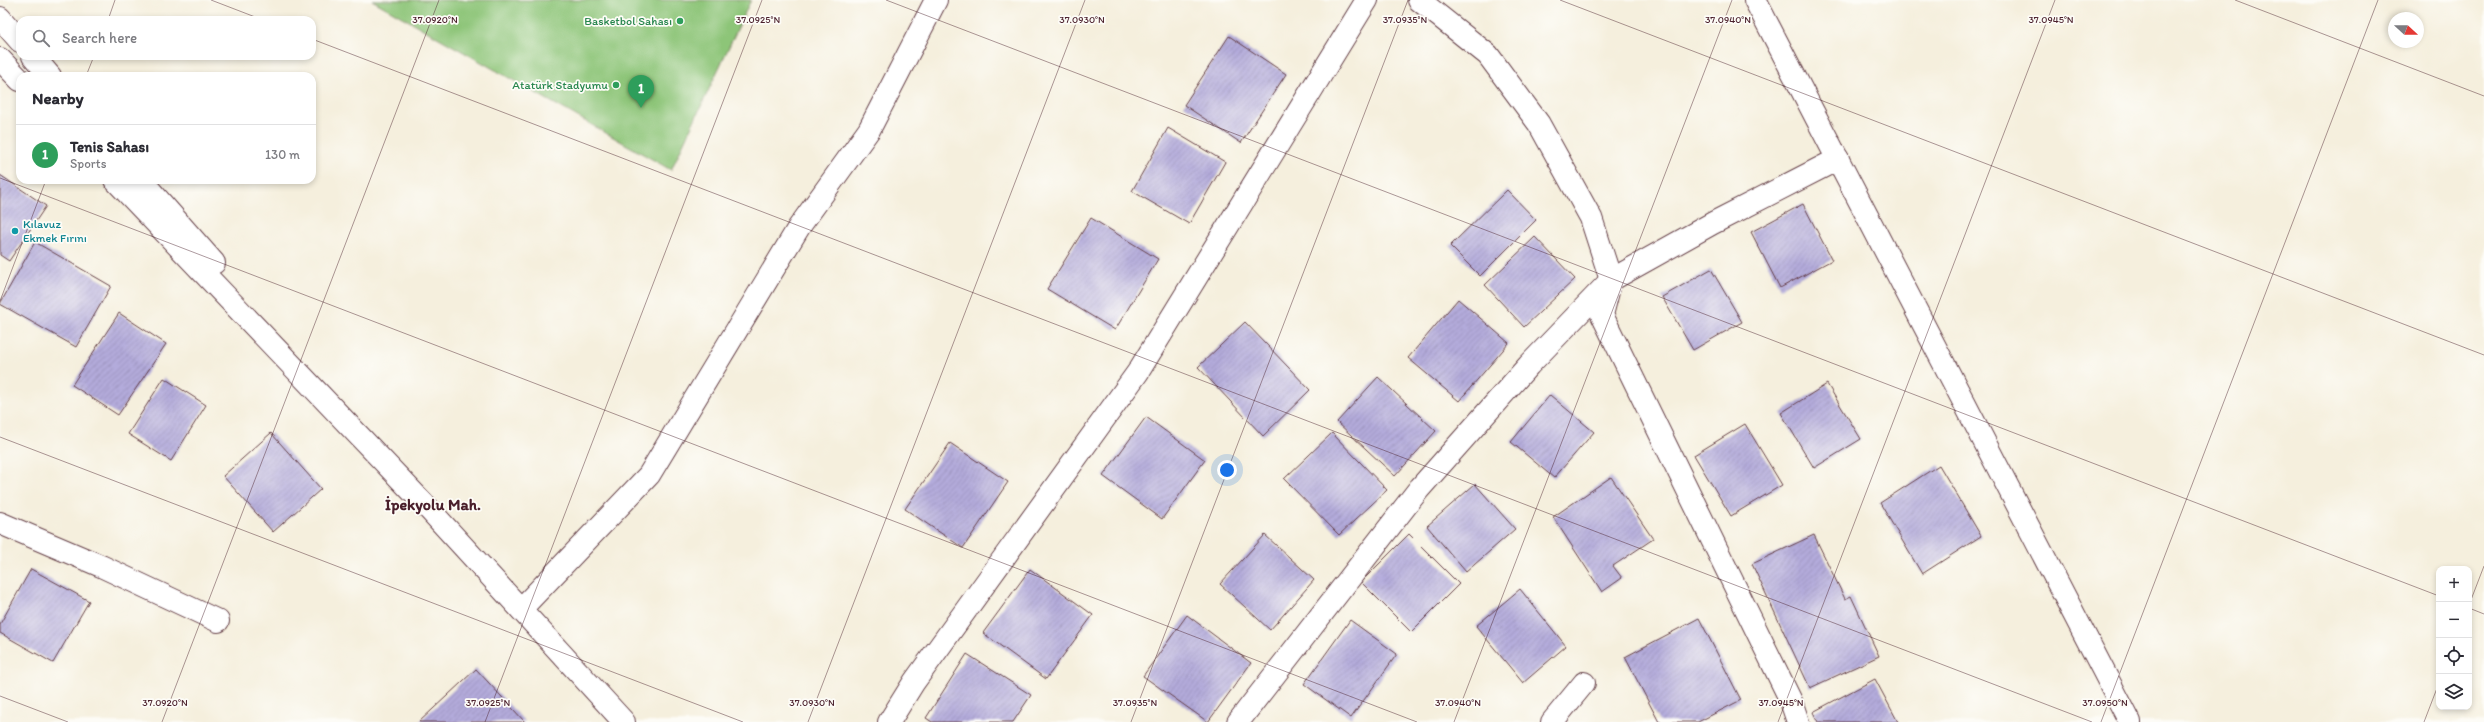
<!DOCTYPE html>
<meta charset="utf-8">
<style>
:root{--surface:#fff;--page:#f2f2f3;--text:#2b2b33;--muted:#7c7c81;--line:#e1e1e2;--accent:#0b8043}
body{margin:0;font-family:Itim,sans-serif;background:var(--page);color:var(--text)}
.controls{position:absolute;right:12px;bottom:12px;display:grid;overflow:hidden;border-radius:8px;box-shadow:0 2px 6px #0003}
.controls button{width:36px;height:36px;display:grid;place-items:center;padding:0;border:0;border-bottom:1px solid var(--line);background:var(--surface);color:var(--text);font:20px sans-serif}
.compass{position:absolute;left:2388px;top:12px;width:36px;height:36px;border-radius:50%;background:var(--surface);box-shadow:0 2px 6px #0003;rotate:111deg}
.you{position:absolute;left:1227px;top:470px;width:14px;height:14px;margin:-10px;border:3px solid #fff;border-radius:50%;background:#1a73e8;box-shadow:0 0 0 6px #1a73e833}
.badge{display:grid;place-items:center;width:26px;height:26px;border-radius:50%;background:var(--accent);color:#fff;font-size:13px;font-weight:700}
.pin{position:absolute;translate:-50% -33px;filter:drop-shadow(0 1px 2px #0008)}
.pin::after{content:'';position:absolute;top:21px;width:14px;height:12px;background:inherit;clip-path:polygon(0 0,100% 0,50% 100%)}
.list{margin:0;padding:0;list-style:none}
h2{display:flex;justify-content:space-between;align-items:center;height:52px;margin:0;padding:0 16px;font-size:17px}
h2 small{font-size:13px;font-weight:400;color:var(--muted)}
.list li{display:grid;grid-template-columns:26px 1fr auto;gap:12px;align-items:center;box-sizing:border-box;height:60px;padding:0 16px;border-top:1px solid var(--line)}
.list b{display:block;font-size:15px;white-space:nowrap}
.list p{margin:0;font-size:13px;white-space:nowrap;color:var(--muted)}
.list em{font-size:13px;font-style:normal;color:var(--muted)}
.icon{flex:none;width:22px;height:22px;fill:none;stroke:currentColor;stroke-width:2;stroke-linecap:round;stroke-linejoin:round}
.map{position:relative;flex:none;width:2484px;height:722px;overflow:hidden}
.search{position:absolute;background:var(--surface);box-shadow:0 2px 6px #0003;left:16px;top:16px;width:300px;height:44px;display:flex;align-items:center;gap:10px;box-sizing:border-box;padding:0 14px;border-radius:12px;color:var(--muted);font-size:15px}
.panel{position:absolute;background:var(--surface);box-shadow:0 2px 6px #0003;left:16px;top:72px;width:300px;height:112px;border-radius:12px}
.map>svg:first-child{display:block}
.garden{fill:#8dc578;stroke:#6c7252}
.building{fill:url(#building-hatch)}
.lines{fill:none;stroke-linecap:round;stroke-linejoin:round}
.minor-casing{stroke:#643e46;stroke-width:24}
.secondary-casing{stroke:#643e46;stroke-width:24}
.minor{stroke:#fff;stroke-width:22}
.secondary{stroke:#fff;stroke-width:22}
.ticks{fill:none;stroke:#4a1f2b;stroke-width:1;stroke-opacity:0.45}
.leisure-dot{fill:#2e9e5b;stroke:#fdfcf7;stroke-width:1.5}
.culture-dot{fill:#0f9aa8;stroke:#fdfcf7;stroke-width:1.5}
.labels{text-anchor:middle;stroke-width:3.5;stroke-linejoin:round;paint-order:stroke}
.leisure-label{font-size:12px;fill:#27864d;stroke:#fdfcf7;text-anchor:end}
.culture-label{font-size:12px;fill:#0d838f;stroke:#fdfcf7;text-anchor:start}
.district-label{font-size:16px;font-weight:bold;fill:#4a1f2b;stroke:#fdfcf7}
.ticks-label{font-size:10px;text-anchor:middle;fill:#4a1f2b;stroke:#fdfcf7;stroke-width:3.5;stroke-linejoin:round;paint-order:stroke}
</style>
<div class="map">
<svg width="2484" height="722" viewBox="0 0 2484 722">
<defs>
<pattern id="building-hatch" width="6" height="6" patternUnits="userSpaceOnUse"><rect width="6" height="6" fill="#b3abdb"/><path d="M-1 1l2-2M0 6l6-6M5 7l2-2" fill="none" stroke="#948bb2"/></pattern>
</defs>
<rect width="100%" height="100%" fill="#fdfcf7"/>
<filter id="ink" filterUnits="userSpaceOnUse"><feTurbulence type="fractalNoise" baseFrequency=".025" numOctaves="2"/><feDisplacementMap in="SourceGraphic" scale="8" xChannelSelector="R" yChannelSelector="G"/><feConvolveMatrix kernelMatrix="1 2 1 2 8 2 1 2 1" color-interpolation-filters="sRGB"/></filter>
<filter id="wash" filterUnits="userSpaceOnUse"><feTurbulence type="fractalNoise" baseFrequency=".012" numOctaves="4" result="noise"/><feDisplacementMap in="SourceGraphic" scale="16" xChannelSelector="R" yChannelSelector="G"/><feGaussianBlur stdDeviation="0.9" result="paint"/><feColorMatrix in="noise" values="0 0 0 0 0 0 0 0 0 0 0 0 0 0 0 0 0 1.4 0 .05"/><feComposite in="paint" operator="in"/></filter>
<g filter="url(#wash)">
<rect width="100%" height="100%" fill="#f5efdd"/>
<path class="garden" d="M 372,0 L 751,0 L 671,170 Z"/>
<g id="blocks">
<g class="building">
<path d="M 1229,36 L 1286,74 L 1241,143 L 1184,105 Z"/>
<path d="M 1168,128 L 1225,162 L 1189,224 L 1132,191 Z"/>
<path d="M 0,175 L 46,206 L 9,261 L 0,255 Z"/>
<path d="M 1507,190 L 1536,220 L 1480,276 L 1450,246 Z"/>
<path d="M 1803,204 L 1832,260 L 1780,288 L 1751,232 Z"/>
<path d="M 1091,218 L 1158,259 L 1115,330 L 1047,289 Z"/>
<path d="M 1535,237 L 1575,279 L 1524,327 L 1485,285 Z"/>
<path d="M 35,242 L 111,286 L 76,347 L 0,304 Z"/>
<path d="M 1711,269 L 1742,322 L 1693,350 L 1662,297 Z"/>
<path d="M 1458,299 L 1509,343 L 1459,401 L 1408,358 Z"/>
<path d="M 119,313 L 166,344 L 118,415 L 72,385 Z"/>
<path d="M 1245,322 L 1310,390 L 1263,436 L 1198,367 Z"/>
<path d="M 1378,377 L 1436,431 L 1395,476 L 1337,422 Z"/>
<path d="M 164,378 L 206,405 L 171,461 L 128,434 Z"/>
<path d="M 1827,384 L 1861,439 L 1814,468 L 1781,413 Z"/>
<path d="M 1550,395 L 1594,432 L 1554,478 L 1511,442 Z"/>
<path d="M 1146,417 L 1205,460 L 1162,519 L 1103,476 Z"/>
<path d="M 1745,424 L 1782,485 L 1731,516 L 1694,455 Z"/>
<path d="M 271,433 L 321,489 L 273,532 L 223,476 Z"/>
<path d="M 1332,433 L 1387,490 L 1339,535 L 1284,479 Z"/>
<path d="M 950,443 L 1008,482 L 963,548 L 905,509 Z"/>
<path d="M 1939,465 L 1981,536 L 1922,574 L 1880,503 Z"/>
<path d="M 1611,477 L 1653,539 L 1613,566 L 1622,578 L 1602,592 L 1553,517 Z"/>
<path d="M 1475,484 L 1515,529 L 1466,572 L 1427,526 Z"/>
<path d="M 1409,534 L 1459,584 L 1411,632 L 1361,582 Z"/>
<path d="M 1265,535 L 1314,580 L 1270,630 L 1220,584 Z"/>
<path d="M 1814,535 L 1845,599 L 1851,596 L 1879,656 L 1810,688 L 1752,564 Z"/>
<path d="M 31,569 L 89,601 L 53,663 L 0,633 L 0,624 Z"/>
<path d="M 1030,569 L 1093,615 L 1046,679 L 983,633 Z"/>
<path d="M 1520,589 L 1566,646 L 1523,683 L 1476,626 Z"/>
<path d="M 1187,615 L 1251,663 L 1208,722 L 1143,676 Z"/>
<path d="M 1699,618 L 1741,700 L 1698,722 L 1659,722 L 1625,657 Z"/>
<path d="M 1350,620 L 1397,654 L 1351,718 L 1304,684 Z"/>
<path d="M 967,654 L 1031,695 L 1013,722 L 932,722 L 926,718 Z"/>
<path d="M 476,669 L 525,722 L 419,722 Z"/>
<path d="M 1875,679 L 1898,722 L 1818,722 L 1813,712 Z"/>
</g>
</g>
</g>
<g filter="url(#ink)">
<use href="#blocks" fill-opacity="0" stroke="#643e46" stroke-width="1"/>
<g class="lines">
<g class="minor-casing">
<g id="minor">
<path d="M 1419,0 L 1488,55 L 1539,124 L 1591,218 L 1611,280 L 1602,315 L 1791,701 L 1798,722"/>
<path d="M 1755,0 L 2130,722"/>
<path d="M 0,523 L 101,566 L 218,621"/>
<path d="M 521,609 L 649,475 L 799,227 L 869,130 L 936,0"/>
<path d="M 889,722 L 914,682 L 1138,372 L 1367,0"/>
<path d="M 1238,722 L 1419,489 L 1529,365 L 1611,280 L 1713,223 L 1838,159"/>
<path d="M 1552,722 L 1584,683"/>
</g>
</g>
<g class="secondary-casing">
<g id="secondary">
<path d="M 0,18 L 20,41"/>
<path d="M 33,56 L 50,76"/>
<path d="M 0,59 L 20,80"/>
<path d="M 115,180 L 427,507 L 624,722"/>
<path d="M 141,180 L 214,263"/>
</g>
</g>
<use href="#minor" class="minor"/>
<use href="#secondary" class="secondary"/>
</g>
</g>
<path class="ticks" d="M 211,0 L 263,20M 886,0 L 2439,596M 1560,0 L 2484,355M 2235,0 L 2484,96M 108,20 L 115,0M 312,39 L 2092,722M 86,76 L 94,56M 0,178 L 1417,722M 0,301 L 46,180M 0,437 L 743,722M 2469,605 L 2484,566M 2469,608 L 2484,614M 0,696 L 68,722M 162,722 L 439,0M 485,722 L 762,0M 808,722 L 1085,0M 1131,722 L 1408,0M 1454,722 L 1732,0M 1778,722 L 2055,0M 2101,722 L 2378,0M 2424,722 L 2439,683"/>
<g class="leisure-dot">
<circle cx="680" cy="21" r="4"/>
<circle cx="616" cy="85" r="4"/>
</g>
<circle class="culture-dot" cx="15" cy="231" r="4"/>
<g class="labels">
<g class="leisure-label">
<text x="672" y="25">Basketbol Sahası</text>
<text x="608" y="89">Atatürk Stadyumu</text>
</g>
<g class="culture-label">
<text x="23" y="228">Kılavuz<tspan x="23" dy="14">Ekmek Fırını</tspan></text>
</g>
<g class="district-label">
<text x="433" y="510">İpekyolu Mah.</text>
</g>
</g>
<g class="ticks-label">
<text x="435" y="23">37.0920°N</text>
<text x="758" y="23">37.0925°N</text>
<text x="1082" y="23">37.0930°N</text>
<text x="1405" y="23">37.0935°N</text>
<text x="1728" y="23">37.0940°N</text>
<text x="2051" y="23">37.0945°N</text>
<text x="165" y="706">37.0920°N</text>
<text x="488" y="706">37.0925°N</text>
<text x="812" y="706">37.0930°N</text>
<text x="1135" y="706">37.0935°N</text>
<text x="1458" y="706">37.0940°N</text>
<text x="1781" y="706">37.0945°N</text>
<text x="2105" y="706">37.0950°N</text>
</g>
</svg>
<div class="controls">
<button>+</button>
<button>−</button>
<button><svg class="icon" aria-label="locate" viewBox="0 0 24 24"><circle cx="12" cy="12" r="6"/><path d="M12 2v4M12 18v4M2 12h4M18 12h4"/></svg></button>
<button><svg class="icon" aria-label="layers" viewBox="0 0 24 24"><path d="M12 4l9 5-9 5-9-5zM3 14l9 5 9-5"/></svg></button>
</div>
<svg class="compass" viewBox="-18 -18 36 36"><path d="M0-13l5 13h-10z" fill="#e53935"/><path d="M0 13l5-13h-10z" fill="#7c7c81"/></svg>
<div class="you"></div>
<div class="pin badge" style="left:641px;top:108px;background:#2e9e5b">1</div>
<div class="search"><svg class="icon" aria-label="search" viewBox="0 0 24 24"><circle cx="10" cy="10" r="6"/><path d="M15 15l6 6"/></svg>Search here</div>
<section class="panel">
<h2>Nearby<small></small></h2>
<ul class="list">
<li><span class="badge" style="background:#2e9e5b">1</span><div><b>Tenis Sahası</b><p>Sports</p></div><em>130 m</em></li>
</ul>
</section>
</div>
